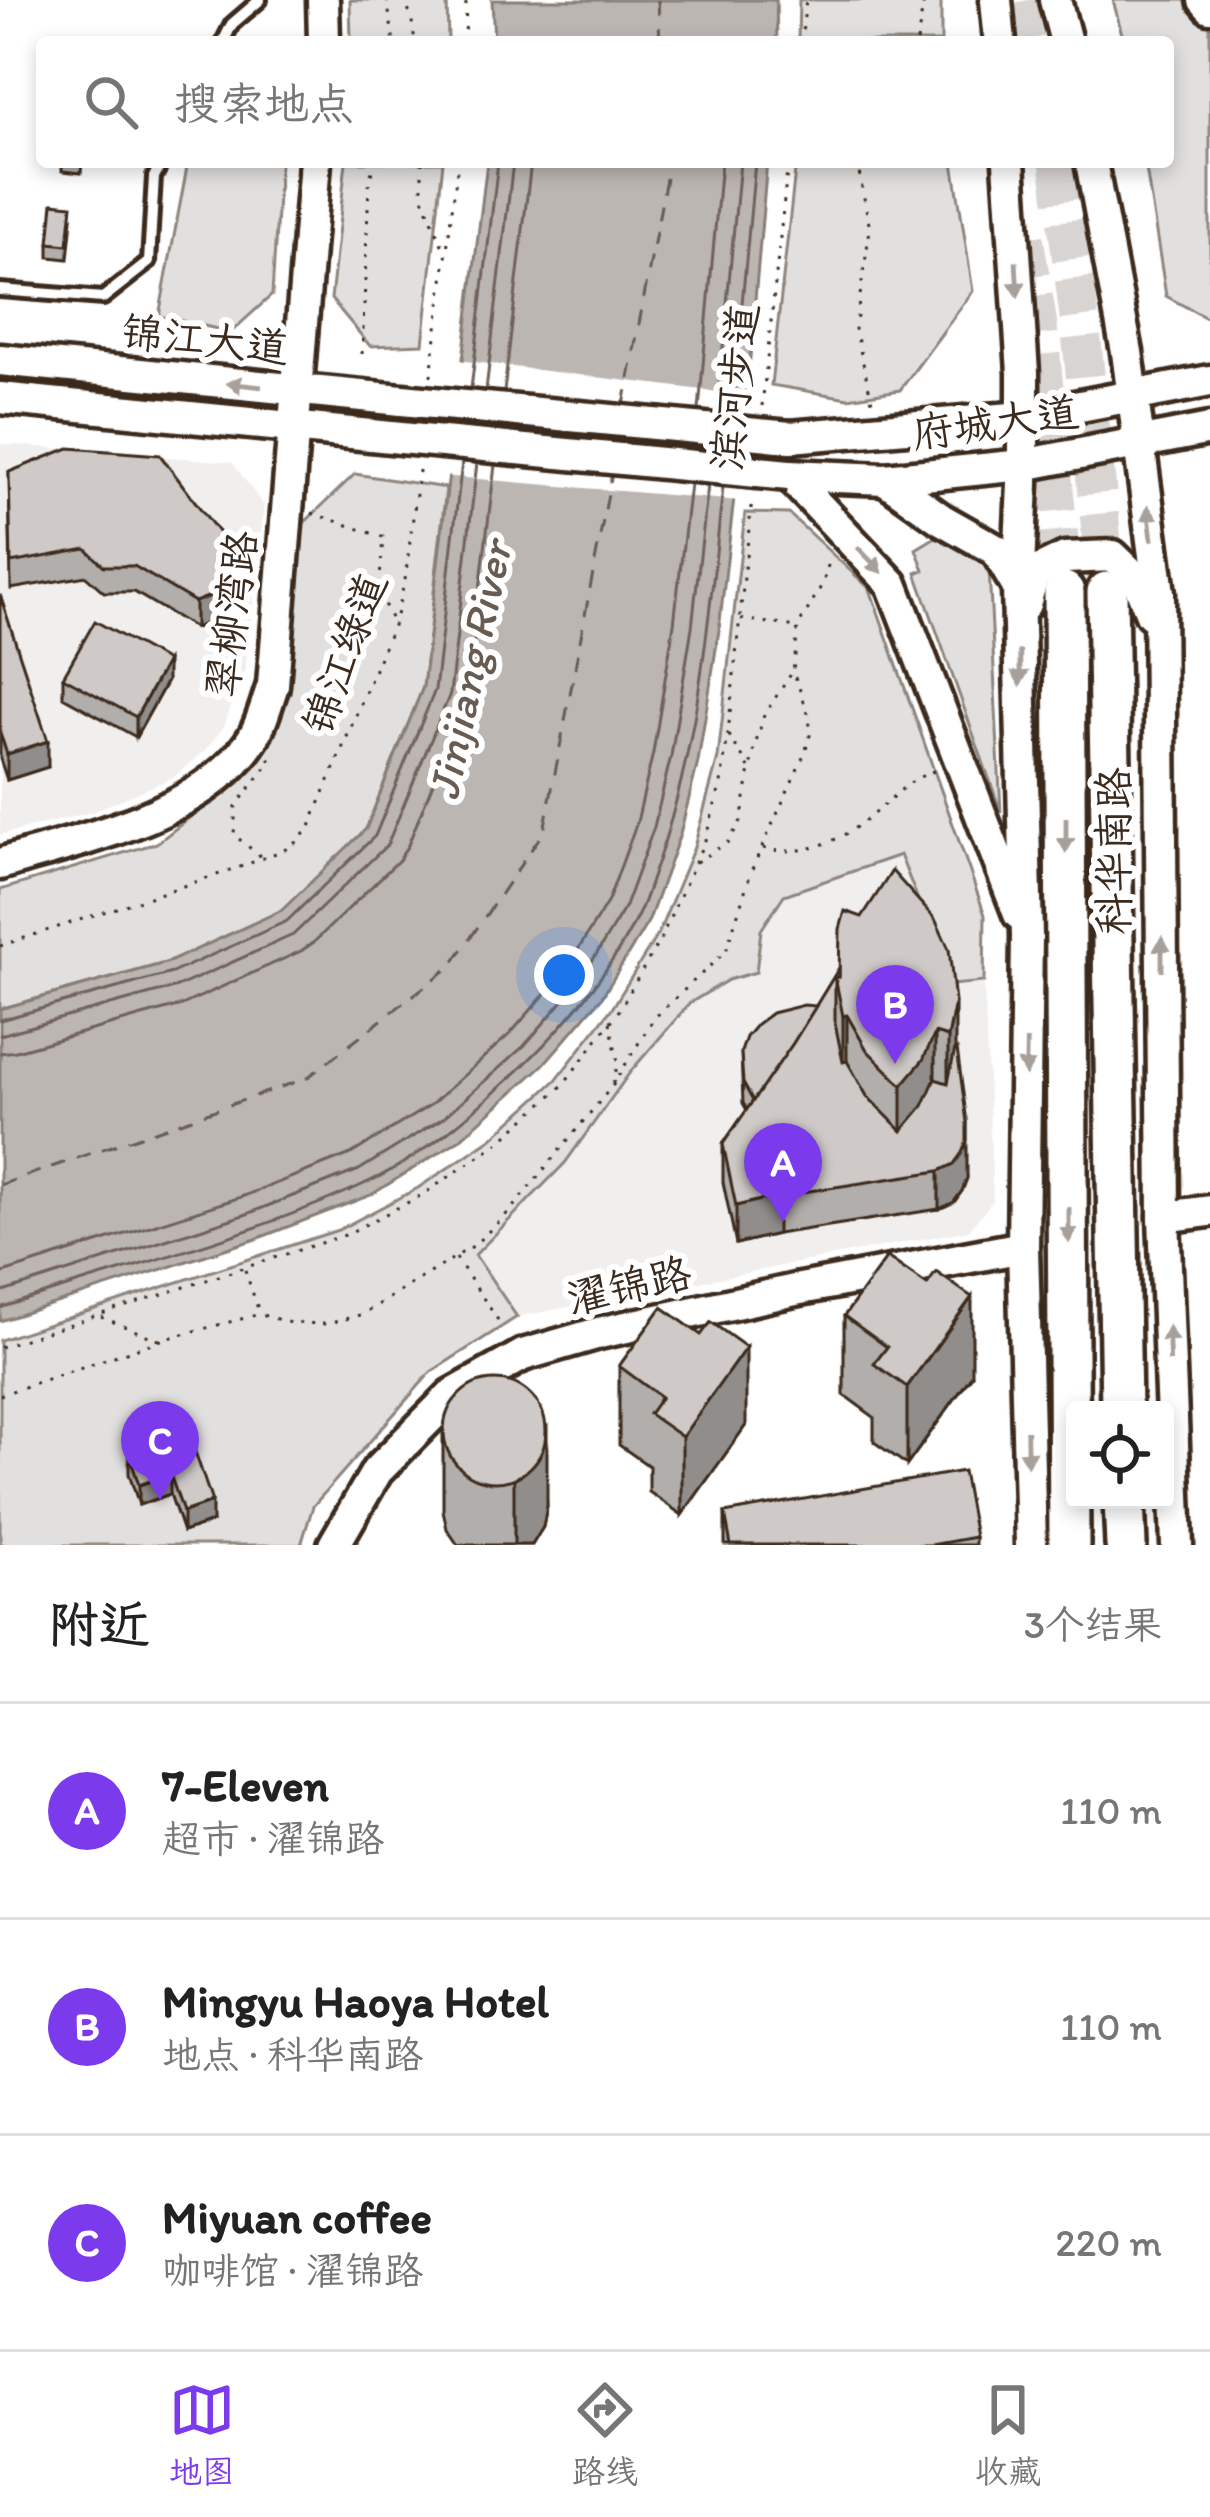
<!DOCTYPE html>
<html lang="zh">
<meta charset="utf-8">
<style>
:root{--surface:#fff;--page:#f2f2f2;--text:#222;--muted:#767676;--line:#e0e0e0;--accent:#7c3aed}
body{margin:0;font-family:Itim,"LXGW WenKai TC",sans-serif;background:var(--page);color:var(--text)}
.controls{position:absolute;right:36px;bottom:36px;display:grid;overflow:hidden;border-radius:12px;box-shadow:0 6px 18px #0003}
.controls button{width:108px;height:108px;display:grid;place-items:center;padding:0;border:0;border-bottom:3px solid var(--line);background:var(--surface);color:var(--text);font:60px sans-serif}
.you{position:absolute;left:564px;top:975px;width:42px;height:42px;margin:-30px;border:9px solid #fff;border-radius:50%;background:#1a73e8;box-shadow:0 0 0 18px #1a73e833}
.badge{display:grid;place-items:center;width:78px;height:78px;border-radius:50%;background:var(--accent);color:#fff;font-size:39px;font-weight:700}
.pin{position:absolute;translate:-50% -99px;filter:drop-shadow(0 3px 6px #0008)}
.pin::after{content:'';position:absolute;top:63px;width:42px;height:36px;background:inherit;clip-path:polygon(0 0,100% 0,50% 100%)}
.list{margin:0;padding:0;list-style:none}
h2{display:flex;justify-content:space-between;align-items:center;height:156px;margin:0;padding:0 48px;font-size:51px}
h2 small{font-size:39px;font-weight:400;color:var(--muted)}
.list li{display:grid;grid-template-columns:78px 1fr auto;gap:36px;align-items:center;box-sizing:border-box;height:216px;padding:0 48px;border-top:3px solid var(--line)}
.list b{display:block;font-size:45px;white-space:nowrap}
.list p{margin:0;font-size:39px;white-space:nowrap;color:var(--muted)}
.list em{font-size:39px;font-style:normal;color:var(--muted)}
.icon{flex:none;width:66px;height:66px;fill:none;stroke:currentColor;stroke-width:2;stroke-linecap:round;stroke-linejoin:round}
.map{position:relative;flex:none;width:1210px;height:1545px;overflow:hidden}
.search{position:absolute;background:var(--surface);box-shadow:0 6px 18px #0003;left:36px;right:36px;top:36px;height:132px;display:flex;align-items:center;gap:30px;box-sizing:border-box;padding:0 42px;border-radius:12px;color:var(--muted);font-size:45px}
.sheet{height:804px;background:var(--surface)}
nav{display:flex;justify-content:space-around;align-items:center;box-sizing:border-box;height:168px;border-top:3px solid var(--line);background:var(--surface);font-size:33px;color:var(--muted)}
nav a{display:grid;justify-items:center;gap:6px}
nav .on{color:var(--accent)}
.map>svg:first-child{display:block}
.built{fill:#f1efee}
.green{fill:#e2e0de;stroke:#8e857e;stroke-width:3}
.water{fill:#bcb6b3;stroke:#887e77;stroke-width:3}
.pier{fill:#fff}
.lines{fill:none;stroke-linecap:round;stroke-linejoin:round}
.shore{stroke:#6f625a;stroke-width:3}
.ferry{stroke:#685b52;stroke-width:3;stroke-dasharray:15 12;stroke-linecap:butt}
.highway-tunnel{stroke:#d8d4d2;stroke-width:39;stroke-dasharray:39 20;stroke-linecap:butt}
.lane-casing{stroke:#3b2a1e;stroke-width:20}
.secondary-casing{stroke:#3b2a1e;stroke-width:39}
.highway-casing{stroke:#3b2a1e;stroke-width:48}
.path{stroke:#3b2a1e;stroke-width:3;stroke-dasharray:3 9;stroke-linecap:butt}
.lane{stroke:#fff;stroke-width:10}
.secondary{stroke:#fff;stroke-width:30}
.highway{stroke:#fff;stroke-width:39}
.secondary-bridge-casing{stroke:#3b2a1e;stroke-width:39;stroke-linecap:butt}
.secondary-bridge{stroke:#fff;stroke-width:30}
.wall{fill:#b2aeab;stroke:#3b2a1e;stroke-width:3}
.shaded-wall{fill:#918d8b;stroke:#3b2a1e;stroke-width:3}
.building{fill:#cfcac7;stroke:#3b2a1e;stroke-width:3}
.oneway{fill:#a79f9a}
.labels{text-anchor:middle;stroke-width:12;stroke-linejoin:round;paint-order:stroke}
.street-label{font-size:42px;fill:#3b2a1e;stroke:#fff}
.water-label{font-size:45px;font-style:italic;fill:#685b52;stroke:#fff}
</style>
<div class="map">
<svg width="1210" height="1545" viewBox="0 0 1210 1545">
<rect width="100%" height="100%" fill="#fff"/>
<filter id="ink" filterUnits="userSpaceOnUse"><feTurbulence type="fractalNoise" baseFrequency=".00833" numOctaves="2"/><feDisplacementMap in="SourceGraphic" scale="24" xChannelSelector="R" yChannelSelector="G"/><feConvolveMatrix kernelMatrix="1 2 1 2 8 2 1 2 1" color-interpolation-filters="sRGB"/></filter>
<g filter="url(#ink)">
<g class="built">
<path d="M 0,444 L 232,462 L 264,506 L 245,672 L 223,728 L 204,752 L 174,777 L 92,812 L 0,835 Z"/>
<path d="M 900,854 L 952,984 L 984,982 L 993,1200 L 969,1230 L 517,1317 L 475,1256 L 565,1163 L 631,1071 L 690,1003 L 728,980 L 756,972 L 761,930 L 784,895 Z"/>
</g>
<g class="green">
<path d="M 350,0 L 447,0 L 448,42 L 351,42 Z"/>
<path d="M 799,0 L 941,0 L 941,42 L 798,42 Z"/>
<path d="M 1113,0 L 1191,0 L 1210,21 L 1210,320 L 1166,296 L 1145,162 L 1168,162 L 1168,42 L 1124,42 Z"/>
<path d="M 188,162 L 280,162 L 272,295 L 231,332 L 159,316 Z"/>
<path d="M 346,162 L 443,162 L 423,344 L 370,346 L 331,299 Z"/>
<path d="M 796,162 L 953,162 L 973,291 L 900,390 L 848,398 L 771,385 Z"/>
<path d="M 355,474 L 446,488 L 423,687 L 366,829 L 283,910 L 169,962 L 0,1009 L 0,890 L 157,843 L 255,767 L 290,693 L 303,524 Z"/>
<path d="M 745,513 L 789,514 L 870,589 L 985,915 L 984,982 L 952,985 L 900,855 L 784,895 L 761,930 L 756,972 L 728,980 L 690,1003 L 631,1071 L 565,1163 L 475,1255 L 517,1317 L 431,1372 L 313,1506 L 301,1545 L 0,1545 L 0,1340 L 338,1230 L 418,1188 L 491,1139 L 556,1080 L 613,1007 L 659,932 L 694,847 L 718,758 Z"/>
<path d="M 944,532 L 989,568 L 1001,812 L 916,573 L 924,570 L 916,549 Z"/>
</g>
<g class="water">
<path d="M 492,0 L 776,0 L 777,42 L 494,42 Z"/>
<path d="M 487,162 L 767,162 L 750,357 L 719,630 L 698,762 L 680,834 L 649,920 L 602,997 L 543,1065 L 459,1140 L 371,1195 L 256,1239 L 0,1321 L 0,1009 L 169,962 L 282,910 L 366,829 L 423,687 Z"/>
</g>
<path class="pier" d="M 457,360 L 752,396 L 740,501 L 442,476 Z"/>
<g class="lines">
<g class="shore">
<path d="M 471,389 L 498,162"/>
<path d="M 486,390 L 513,162"/>
<path d="M 504,392 L 531,162"/>
<path d="M 699,410 L 721,162"/>
<path d="M 717,412 L 740,162"/>
<path d="M 732,413 L 755,162"/>
<path d="M 0,1020 L 172,973 L 287,921 L 375,836 L 435,690 L 462,462"/>
<path d="M 0,1035 L 177,987 L 293,935 L 387,845 L 450,694 L 477,463"/>
<path d="M 0,1053 L 16,1051 L 182,1005 L 301,951 L 314,942 L 399,860 L 408,845 L 467,698 L 495,465"/>
<path d="M 0,1274 L 241,1197 L 351,1154 L 432,1104 L 511,1033 L 565,971 L 608,901 L 637,822 L 653,753 L 674,624 L 690,484"/>
<path d="M 0,1293 L 247,1214 L 359,1170 L 443,1118 L 524,1046 L 580,981 L 624,909 L 654,827 L 671,756 L 692,627 L 708,485"/>
<path d="M 0,1308 C 120,1269 248,1237 362,1185 C 412,1163 456,1127 496,1091 C 552,1041 605,983 638,915 C 645,901 649,886 654,872 C 699,749 709,616 723,487"/>
</g>
<g class="ferry">
<path d="M 658,0 L 660,42"/>
<path d="M 624,405 L 669,162"/>
<path d="M 0,1185 L 307,1078 L 451,966 L 544,831 L 612,473"/>
</g>
<g class="highway-tunnel">
<path d="M 1028,0 L 1037,42"/>
<path d="M 1059,162 L 1080,323 L 1107,592"/>
<path d="M 1024,238 L 1038,326 L 1064,592"/>
</g>
<g class="lane-casing">
<g id="lane">
<path d="M 223,42 L 232,24 L 260,0"/>
<path d="M 0,290 L 103,298 L 149,262 L 154,177 L 162,162"/>
</g>
</g>
<g class="secondary-casing">
<g id="secondary">
<path d="M 323,0 L 324,42"/>
<path d="M 996,0 L 1000,42"/>
<path d="M 1055,0 L 1066,42"/>
<path d="M 1204,0 L 1210,7"/>
<path d="M 1009,162 L 1023,373 L 1023,484 L 1018,589 L 1027,936 L 1023,1247 L 1031,1545"/>
<path d="M 1091,162 L 1127,352 L 1159,593 L 1164,1217 L 1177,1545"/>
<path d="M 0,360 L 402,400"/>
<path d="M 0,398 L 401,438"/>
<path d="M 790,437 L 1023,417 L 1210,381"/>
<path d="M 789,475 L 892,584 L 1019,914"/>
<path d="M 789,475 L 885,479 L 1023,465 L 1210,429"/>
<path d="M 885,479 L 941,519 L 996,550 L 1017,586"/>
<path d="M 1025,604 L 1034,573 L 1065,558 L 1113,556 L 1137,579 L 1151,614"/>
<path d="M 0,864 C 81,839 205,815 253,738 C 262,723 267,702 273,685 L 315,162"/>
<path d="M 1164,1217 L 1210,1211"/>
<path d="M 334,1545 L 377,1471 L 452,1395 L 523,1355 L 599,1333 L 795,1290 L 1023,1247"/>
</g>
</g>
<g class="highway-casing">
<g id="highway">
<path d="M 1064,592 L 1069,1545"/>
<path d="M 1107,592 L 1121,1410"/>
<path d="M 1124,1500 L 1126,1545"/>
</g>
</g>
<g class="path">
<path d="M 387,0 L 394,42"/>
<path d="M 402,0 L 411,15 L 415,42"/>
<path d="M 465,42 L 466,0"/>
<path d="M 801,42 L 806,0"/>
<path d="M 917,42 L 924,0"/>
<path d="M 422,162 L 422,195 L 445,252"/>
<path d="M 857,162 L 870,229 L 855,329 L 872,401"/>
<path d="M 362,354 L 369,184 L 374,162"/>
<path d="M 431,376 L 458,162"/>
<path d="M 762,406 L 788,162"/>
<path d="M 312,513 L 383,537 L 379,594 L 393,622"/>
<path d="M 741,619 L 797,627"/>
<path d="M 729,735 L 749,768"/>
<path d="M 763,848 C 802,858 841,841 871,816 C 893,798 907,780 934,771"/>
<path d="M 260,856 L 234,835 L 236,806 L 271,761 L 269,758"/>
<path d="M 696,862 L 728,842 L 741,821 L 753,753 L 764,715 L 793,671"/>
<path d="M 0,946 L 235,869 L 291,847 L 309,829 L 394,623 L 405,580 L 420,463"/>
<path d="M 610,1022 L 618,1062 L 613,1083"/>
<path d="M 456,1258 L 502,1326"/>
<path d="M 245,1270 L 259,1312"/>
<path d="M 101,1317 L 159,1340"/>
<path d="M 0,1347 L 345,1235 L 424,1194 L 498,1143 L 562,1086 L 618,1012 L 661,938 L 705,840 L 721,784 L 728,733 L 752,499"/>
<path d="M 0,1395 L 161,1340 L 260,1314 L 290,1323 L 328,1324 L 363,1314 L 473,1246 L 509,1212 L 613,1085 L 654,1018 L 726,951 L 752,869 L 805,753 L 811,732 L 808,713 L 793,671 L 795,656 L 798,627 L 823,583 L 830,558"/>
</g>
<use href="#lane" class="lane"/>
<use href="#secondary" class="secondary"/>
<use href="#highway" class="highway"/>
<g class="secondary-bridge-casing">
<g id="secondary-bridge">
<path d="M 402,400 L 790,437"/>
<path d="M 401,438 L 789,475"/>
</g>
</g>
<use href="#secondary-bridge" class="secondary-bridge"/>
</g>
<g class="wall">
<path d="M 62,162 L 82,162 L 81,173 L 62,171 Z"/>
<path d="M 72,219 L 68,259 L 49,257 L 49,243 Z"/>
<path d="M 9,472 L 225,568 L 213,621 L 195,628 L 134,592 L 104,592 L 86,576 L 11,589 Z"/>
<path d="M 0,595 L 48,767 L 7,780 L 0,759 Z"/>
<path d="M 63,677 L 167,681 L 136,737 L 63,697 Z"/>
<path d="M 892,871 L 955,1049 L 967,1178 L 962,1191 L 954,1202 L 939,1209 L 777,1234 L 736,1244 L 723,1182 L 723,1144 L 747,1110 L 743,1103 L 741,1052 L 816,1006 L 839,968 Z"/>
<path d="M 927,1285 L 972,1375 L 907,1465 L 874,1442 L 874,1417 L 844,1395 L 844,1316 Z"/>
<path d="M 619,1366 L 746,1425 L 682,1515 L 649,1492 L 649,1466 L 619,1445 Z"/>
<path d="M 541,1408 L 547,1506 L 543,1527 L 532,1545 L 458,1545 L 447,1529 L 443,1510 L 443,1431 Z"/>
<path d="M 189,1434 L 212,1522 L 183,1532 L 170,1494 L 139,1505 L 129,1474 L 129,1454 Z"/>
<path d="M 725,1513 L 975,1537 L 975,1545 L 725,1545 Z"/>
</g>
<g class="shaded-wall">
<path d="M 225,541 L 225,568 L 213,621 L 195,628 L 195,602 Z"/>
<path d="M 167,661 L 167,681 L 136,737 L 136,717 Z"/>
<path d="M 48,741 L 48,767 L 7,780 L 7,754 Z"/>
<path d="M 955,1002 L 955,1085 L 948,1121 L 948,1037 Z"/>
<path d="M 847,1015 L 847,1099 L 843,1100 L 843,1016 Z"/>
<path d="M 935,1033 L 935,1117 L 902,1169 L 902,1085 Z"/>
<path d="M 967,1122 L 967,1178 L 962,1191 L 954,1202 L 939,1209 L 939,1171 Z"/>
<path d="M 777,1196 L 777,1234 L 736,1244 L 736,1206 Z"/>
<path d="M 972,1297 L 972,1375 L 907,1465 L 907,1387 Z"/>
<path d="M 746,1347 L 746,1425 L 682,1515 L 682,1437 Z"/>
<path d="M 547,1428 L 547,1506 L 543,1527 L 532,1545 L 514,1545 L 514,1478 Z"/>
<path d="M 170,1474 L 170,1494 L 139,1505 L 139,1485 Z"/>
<path d="M 212,1502 L 212,1522 L 183,1532 L 183,1512 Z"/>
</g>
<g class="building">
<path d="M 53,203 L 72,205 L 68,245 L 49,243 Z"/>
<path d="M 69,448 L 160,455 L 225,541 L 213,595 L 195,602 L 134,566 L 104,566 L 86,549 L 11,563 L 9,472 Z"/>
<path d="M 0,595 L 48,741 L 7,754 L 0,733 Z"/>
<path d="M 95,621 L 167,661 L 136,717 L 63,677 Z"/>
<path d="M 892,871 L 935,919 L 949,949 L 955,1002 L 948,1037 L 935,1033 L 923,1060 L 902,1085 L 867,1050 L 847,1015 L 843,1016 L 835,977 L 839,977 L 840,929 L 845,911 L 862,917 Z"/>
<path d="M 839,968 L 839,977 L 835,977 L 835,1023 L 843,1062 L 847,1061 L 867,1096 L 902,1131 L 923,1106 L 935,1079 L 948,1083 L 955,1049 L 957,1049 L 967,1122 L 967,1140 L 962,1153 L 954,1164 L 939,1171 L 777,1196 L 736,1206 L 723,1144 L 793,1043 Z"/>
<path d="M 804,1005 L 816,1006 L 793,1043 L 753,1101 L 743,1083 L 741,1052 L 746,1037 L 757,1024 L 772,1013 Z"/>
<path d="M 887,1257 L 927,1285 L 936,1272 L 972,1297 L 907,1387 L 874,1364 L 887,1347 L 844,1316 Z"/>
<path d="M 662,1307 L 701,1335 L 711,1322 L 746,1347 L 682,1437 L 649,1414 L 661,1397 L 619,1366 Z"/>
<circle cx="495" cy="1431" r="51"/>
<path d="M 189,1434 L 212,1502 L 183,1512 L 170,1474 L 139,1485 L 129,1454 Z"/>
<path d="M 963,1471 L 975,1537 L 931,1545 L 731,1545 L 725,1513 Z"/>
</g>
<defs><path id="oneway-solid" d="M-6-.8H1V-3.2L6.5 0L1 3.2V.8H-6Z" transform="scale(3)"/></defs>
<g class="oneway">
<use href="#oneway-solid" transform="translate(1017 279) rotate(87)"/>
<use href="#oneway-solid" transform="translate(244 385) rotate(-174)"/>
<use href="#oneway-solid" transform="translate(1150 523) rotate(-97)"/>
<use href="#oneway-solid" transform="translate(870 560) rotate(46)"/>
<use href="#oneway-solid" transform="translate(1020 668) rotate(89)"/>
<use href="#oneway-solid" transform="translate(1066 835) rotate(90)"/>
<use href="#oneway-solid" transform="translate(1162 954) rotate(-90)"/>
<use href="#oneway-solid" transform="translate(1026 1058) rotate(91)"/>
<use href="#oneway-solid" transform="translate(1069 1225) rotate(90)"/>
<use href="#oneway-solid" transform="translate(1169 1344) rotate(-92)"/>
<use href="#oneway-solid" transform="translate(1027 1448) rotate(89)"/>
</g>
</g>
<g class="labels">
<g class="street-label">
<text transform="translate(205 339) rotate(6)" y="15">锦江大道</text>
<text transform="translate(734 387) rotate(-84)" y="15">滨河步道</text>
<text transform="translate(995 422) rotate(-8)" y="15">府城大道</text>
<text transform="translate(231 614) rotate(-83)" y="15">翠柳湾路</text>
<text transform="translate(344 653) rotate(-70)" y="15">锦江绿道</text>
<text transform="translate(1113 851) rotate(-90)" y="15">科华南路</text>
<text transform="translate(629 1285) rotate(-13)" y="15">濯锦路</text>
</g>
<g class="water-label">
<text transform="translate(469 670) rotate(-78)" y="16">Jinjiang River</text>
</g>
</g>
</svg>
<div class="controls">
<button><svg class="icon" aria-label="locate" viewBox="0 0 24 24"><circle cx="12" cy="12" r="6"/><path d="M12 2v4M12 18v4M2 12h4M18 12h4"/></svg></button>
</div>
<div class="you"></div>
<div class="pin badge" style="left:783px;top:1222px">A</div>
<div class="pin badge" style="left:895px;top:1064px">B</div>
<div class="pin badge" style="left:160px;top:1500px">C</div>
<div class="search"><svg class="icon" aria-label="search" viewBox="0 0 24 24"><circle cx="10" cy="10" r="6"/><path d="M15 15l6 6"/></svg>搜索地点</div>
</div>
<section class="sheet">
<h2>附近<small>3个结果</small></h2>
<ul class="list">
<li><span class="badge">A</span><div><b>7-Eleven</b><p>超市 · 濯锦路</p></div><em>110 m</em></li>
<li><span class="badge">B</span><div><b>Mingyu Haoya Hotel</b><p>地点 · 科华南路</p></div><em>110 m</em></li>
<li><span class="badge">C</span><div><b>Miyuan coffee</b><p>咖啡馆 · 濯锦路</p></div><em>220 m</em></li>
</ul>
</section>
<nav>
<a class="on"><svg class="icon" aria-label="map" viewBox="0 0 24 24"><path d="M3 6l6-2 6 2 6-2v14l-6 2-6-2-6 2zM9 4v14M15 6v14"/></svg>地图</a>
<a><svg class="icon" aria-label="directions" viewBox="0 0 24 24"><path d="M12 3l9 9-9 9-9-9zM9 14v-3h6M13 9l2 2-2 2"/></svg>路线</a>
<a><svg class="icon" aria-label="saved" viewBox="0 0 24 24"><path d="M7 4h10v16l-5-4-5 4z"/></svg>收藏</a>
</nav>
